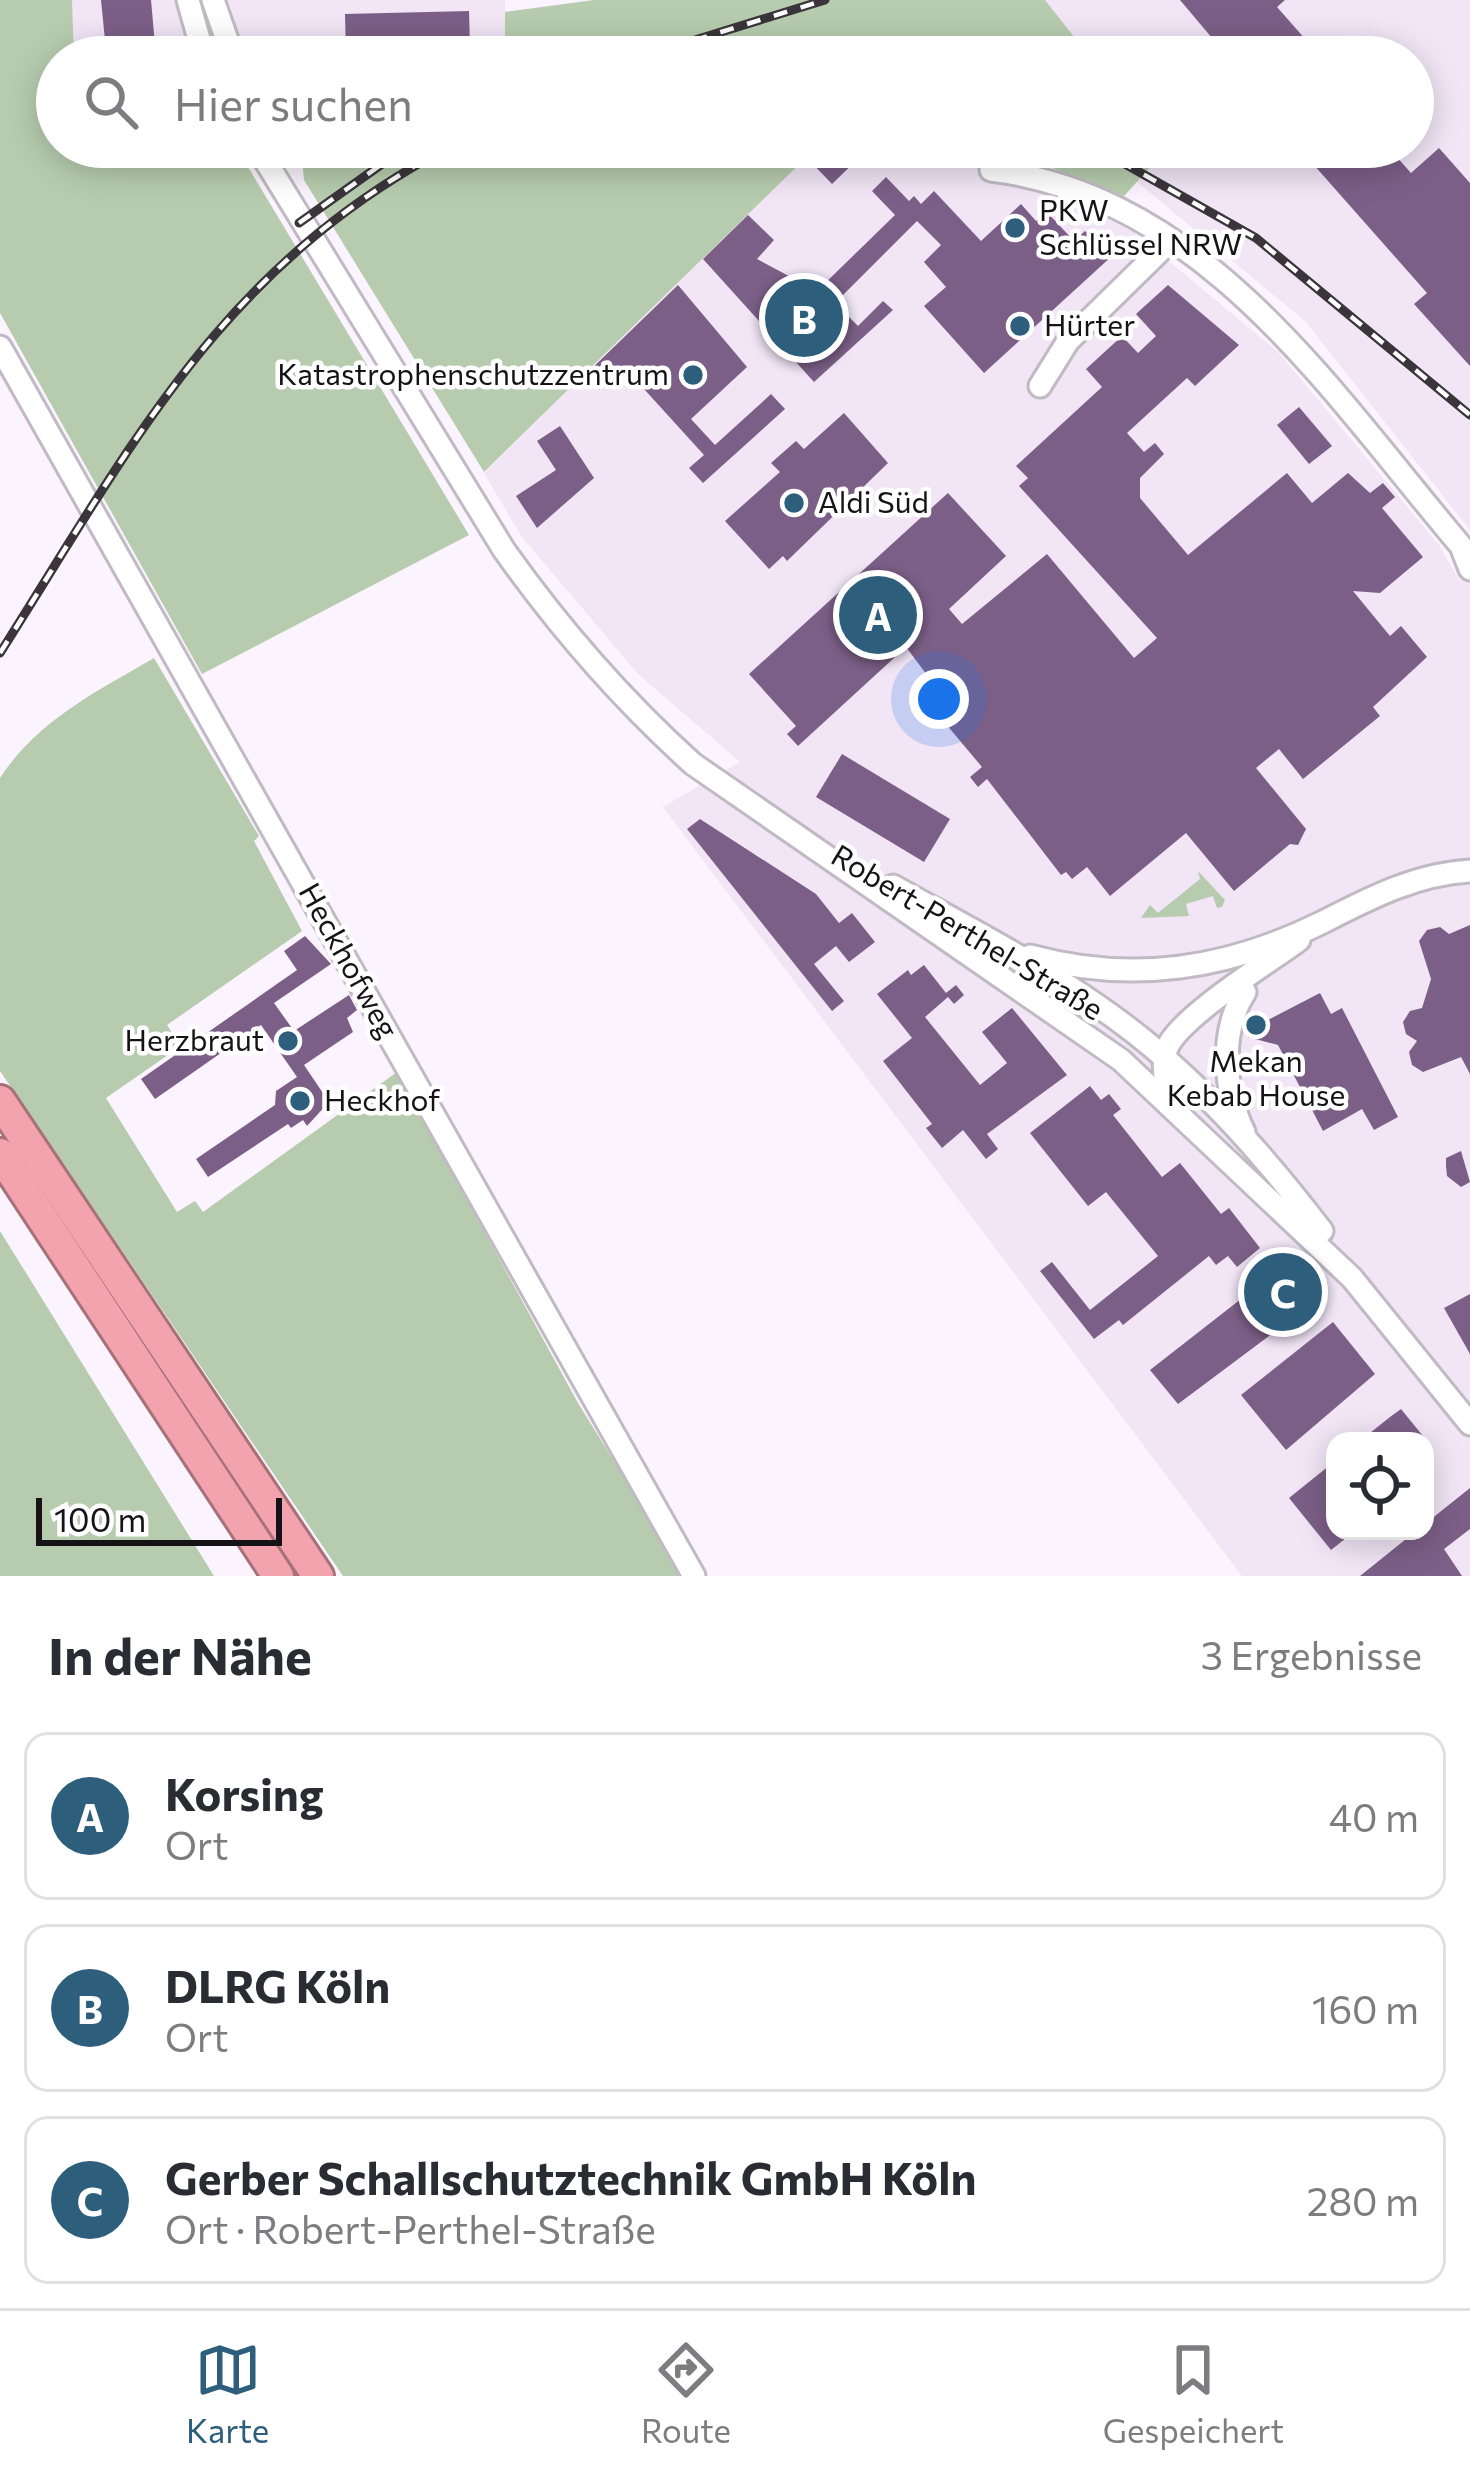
<!DOCTYPE html>
<html lang="de">
<meta charset="utf-8">
<style>
:root{--surface:#fff;--page:#f7f7f7;--text:#2b2b33;--muted:#7c7c81;--line:#e1e1e2;--accent:#2d5f7c}
body{margin:0;font-family:Commissioner,sans-serif;background:var(--page);color:var(--text)}
.controls{position:absolute;right:36px;bottom:36px;display:grid;overflow:hidden;border-radius:24px;box-shadow:0 6px 30px #0003}
.controls button{width:108px;height:108px;display:grid;place-items:center;padding:0;border:0;border-bottom:3px solid var(--line);background:var(--surface);color:var(--text);font:60px sans-serif}
.scale{position:absolute;left:36px;bottom:30px;width:246px;box-sizing:border-box;padding-left:12px;border:6px solid #161317;border-top:0;font-size:33px;line-height:42px;white-space:nowrap;color:#161317;-webkit-text-stroke:9px #fff;paint-order:stroke}
.you{position:absolute;left:939px;top:699px;width:42px;height:42px;margin:-30px;border:9px solid #fff;border-radius:50%;background:#1a73e8;box-shadow:0 0 0 18px #1a73e833}
.badge{display:grid;place-items:center;width:78px;height:78px;border-radius:50%;background:var(--accent);color:#fff;font-size:39px;font-weight:700}
.pin{position:absolute;translate:-50% -50%;border:6px solid #fff;box-shadow:0 3px 12px #0006}
.list{margin:0;padding:0;list-style:none}
h2{display:flex;justify-content:space-between;align-items:center;height:156px;margin:0;padding:0 48px;font-size:51px}
h2 small{font-size:39px;font-weight:400;color:var(--muted)}
.list li{display:grid;grid-template-columns:78px 1fr auto;gap:36px;align-items:center;box-sizing:border-box;height:168px;margin:0 24px 24px;padding:0 24px;border:3px solid var(--line);border-radius:24px}
.list b{display:block;font-size:45px;white-space:nowrap}
.list p{margin:0;font-size:39px;white-space:nowrap;color:var(--muted)}
.list em{font-size:39px;font-style:normal;color:var(--muted)}
.icon{flex:none;width:66px;height:66px;fill:none;stroke:currentColor;stroke-width:2;stroke-linecap:round;stroke-linejoin:round}
.map{position:relative;flex:none;width:1470px;height:1576px;overflow:hidden}
.search{position:absolute;background:var(--surface);box-shadow:0 6px 30px #0003;left:36px;right:36px;top:36px;height:132px;display:flex;align-items:center;gap:30px;box-sizing:border-box;padding:0 42px;border-radius:66px;color:var(--muted);font-size:45px}
.sheet{height:732px;background:var(--surface)}
nav{display:flex;justify-content:space-around;align-items:center;box-sizing:border-box;height:168px;border-top:3px solid var(--line);background:var(--surface);font-size:33px;color:var(--muted)}
nav a{display:grid;justify-items:center;gap:6px}
nav .on{color:var(--accent)}
.map>svg:first-child{display:block}
.built{fill:#f1e5f6;fill-rule:evenodd}
.green{fill:#b7ccae}
.building{fill:#7c5f87}
.lines{fill:none;stroke-linecap:round;stroke-linejoin:round}
.minor-casing{stroke:#c1bac4;stroke-width:27}
.highway-casing{stroke:#a67179;stroke-width:36}
.minor{stroke:#fff;stroke-width:21}
.highway{stroke:#f3a3ae;stroke-width:30}
.rail-casing{stroke:#39353a;stroke-width:9}
.rail{stroke:#fff;stroke-width:4.5;stroke-dasharray:14;stroke-linecap:butt}
.poi-dot{fill:#2d5f7c;stroke:#fff;stroke-width:4.5}
.labels{text-anchor:middle;stroke-width:9;stroke-linejoin:round;paint-order:stroke}
.poi-label{font-size:30px;fill:#161317;stroke:#fff;text-anchor:start}
.street-label{font-size:30px;fill:#161317;stroke:#fff}
</style>
<div class="map">
<svg width="1470" height="1576" viewBox="0 0 1470 1576">
<rect width="100%" height="100%" fill="#fbf3fd"/>
<g class="built">
<path d="M 72,0 L 505,0 L 505,51 L 450,57 L 249,57 L 242,42 L 144,57 L 74,57 Z"/>
<path d="M 1045,0 L 1470,0 L 1470,530 L 1305,321 L 1136,181 L 1164,151 L 1162,147 L 1413,147 L 1413,57 L 1090,57 Z"/>
<path d="M 817,147 L 991,147 L 1124,224 L 1278,352 L 1439,545 L 1460,581 L 1470,577 L 1470,1576 L 1242,1576 L 663,807 L 740,762 L 638,674 L 522,537 L 484,473 ZM 1335,1441 L 1425,1441 L 1425,1531 L 1335,1531 Z"/>
</g>
<g class="green">
<path d="M 0,0 L 72,0 L 74,57 L 57,57 L 57,147 L 236,147 L 469,535 L 202,674 L 0,313 Z"/>
<path d="M 594,0 L 1045,0 L 1090,57 L 450,57 L 505,51 L 505,12 Z"/>
<path d="M 301,147 L 817,147 L 484,472 L 304,180 Z"/>
<path d="M 999,147 L 1162,147 L 1165,151 L 1124,196 Z"/>
<path d="M 154,658 L 259,836 L 254,841 L 302,931 L 167,1025 L 181,1046 L 106,1098 L 177,1212 L 195,1201 L 203,1212 L 397,1072 L 578,1403 L 685,1576 L 343,1576 L 0,1071 L 0,778 C 38,720 96,692 154,658 Z"/>
<path d="M 1198,871 L 1225,900 L 1222,907 L 1217,908 L 1213,896 L 1186,904 L 1189,916 L 1141,918 L 1150,905 L 1158,913 L 1200,879 Z"/>
<path d="M 0,1231 L 214,1576 L 0,1576 Z"/>
</g>
<g class="building">
<path d="M 101,0 L 151,0 L 155,45 L 106,50 Z"/>
<path d="M 1180,0 L 1285,0 L 1277,7 L 1321,57 L 1228,57 Z"/>
<path d="M 469,11 L 470,47 L 346,57 L 345,14 Z"/>
<path d="M 818,147 L 852,147 L 861,156 L 832,184 L 807,158 Z"/>
<path d="M 1298,147 L 1388,147 L 1411,173 L 1439,148 L 1470,183 L 1470,366 L 1414,304 L 1427,293 Z"/>
<path d="M 886,177 L 909,201 L 914,196 L 921,204 L 934,191 L 981,241 L 1021,204 L 1036,221 L 1047,212 L 1074,241 L 1085,231 L 1112,256 L 984,373 L 924,306 L 946,287 L 924,262 L 941,245 L 917,221 L 835,303 L 858,326 L 883,301 L 893,310 L 814,382 L 703,259 L 748,215 L 774,240 L 757,259 L 817,291 L 895,215 L 872,191 Z"/>
<path d="M 678,285 L 747,367 L 691,419 L 715,445 L 771,394 L 785,409 L 703,483 L 689,468 L 704,455 L 624,367 L 599,390 L 585,375 Z"/>
<path d="M 1168,285 L 1239,345 L 1195,386 L 1187,378 L 1127,433 L 1144,452 L 1155,443 L 1164,454 L 1140,478 L 1140,498 L 1188,555 L 1287,473 L 1312,503 L 1348,473 L 1370,493 L 1383,483 L 1395,497 L 1382,508 L 1423,557 L 1380,593 L 1353,591 L 1390,636 L 1401,626 L 1427,657 L 1373,707 L 1380,716 L 1303,779 L 1279,749 L 1256,768 L 1306,829 L 1298,845 L 1290,844 L 1234,891 L 1186,833 L 1110,896 L 1087,867 L 1072,879 L 1066,872 L 1061,875 L 987,779 L 978,787 L 970,777 L 982,767 L 914,686 L 927,675 L 906,647 L 798,746 L 787,734 L 796,726 L 749,674 L 948,493 L 1006,556 L 949,609 L 962,624 L 1047,554 L 1134,658 L 1157,638 L 1019,486 L 1028,478 L 1016,466 L 1102,387 L 1086,369 L 1122,336 L 1138,353 L 1156,336 L 1136,314 Z"/>
<path d="M 1299,407 L 1332,446 L 1309,464 L 1277,425 Z"/>
<path d="M 844,413 L 888,463 L 787,561 L 783,556 L 769,569 L 725,521 L 780,472 L 771,463 L 796,441 L 804,449 Z"/>
<path d="M 560,426 L 594,478 L 537,528 L 516,496 L 556,470 L 537,441 Z"/>
<path d="M 842,754 L 950,819 L 924,862 L 816,797 Z"/>
<path d="M 700,819 L 816,894 L 839,923 L 852,913 L 875,942 L 849,962 L 836,946 L 814,964 L 844,1001 L 832,1011 L 687,829 Z"/>
<path d="M 1470,925 L 1470,1074 L 1461,1057 L 1423,1072 L 1412,1065 L 1409,1052 L 1417,1041 L 1406,1034 L 1403,1022 L 1410,1011 L 1422,1008 L 1431,979 L 1419,941 L 1427,930 L 1440,927 L 1449,934 Z"/>
<path d="M 305,936 L 331,964 L 274,1003 L 294,1031 L 349,995 L 357,1010 L 347,1018 L 353,1032 L 304,1065 L 329,1102 L 307,1126 L 303,1120 L 291,1128 L 288,1124 L 208,1177 L 196,1159 L 275,1105 L 276,1091 L 297,1077 L 261,1025 L 155,1099 L 141,1079 L 297,970 L 284,951 Z"/>
<path d="M 924,965 L 946,993 L 956,985 L 964,995 L 954,1004 L 948,997 L 925,1017 L 980,1085 L 1007,1063 L 982,1032 L 1012,1008 L 1067,1075 L 987,1134 L 998,1149 L 986,1159 L 963,1130 L 942,1148 L 926,1128 L 932,1124 L 883,1061 L 912,1038 L 877,994 L 908,970 L 911,975 Z"/>
<path d="M 1320,993 L 1331,1014 L 1342,1008 L 1398,1117 L 1374,1130 L 1362,1109 L 1323,1131 L 1278,1045 L 1248,1037 L 1259,1013 L 1264,1022 Z"/>
<path d="M 1090,1086 L 1101,1100 L 1109,1094 L 1121,1109 L 1113,1115 L 1162,1177 L 1180,1163 L 1221,1214 L 1229,1208 L 1260,1248 L 1237,1267 L 1228,1256 L 1216,1265 L 1209,1256 L 1123,1325 L 1119,1320 L 1094,1339 L 1040,1271 L 1052,1262 L 1090,1310 L 1158,1256 L 1106,1192 L 1088,1206 L 1030,1133 Z"/>
<path d="M 1461,1151 L 1470,1182 L 1461,1187 L 1447,1176 L 1446,1166 L 1446,1158 Z"/>
<path d="M 1282,1267 L 1312,1304 L 1178,1404 L 1150,1370 Z"/>
<path d="M 1470,1294 L 1470,1354 L 1444,1308 Z"/>
<path d="M 1333,1322 L 1375,1374 L 1286,1450 L 1241,1395 Z"/>
<path d="M 1401,1409 L 1427,1441 L 1360,1441 L 1390,1417 Z"/>
<path d="M 1335,1461 L 1335,1531 L 1355,1531 L 1331,1550 L 1289,1498 Z"/>
<path d="M 1470,1488 L 1470,1529 L 1444,1549 L 1462,1576 L 1360,1576 L 1416,1531 L 1425,1531 L 1425,1524 Z"/>
</g>
<g class="lines">
<g class="minor-casing">
<g id="minor">
<path d="M 188,0 L 204,57"/>
<path d="M 213,0 L 233,57"/>
<path d="M 257,147 L 504,550 C 560,629 621,699 693,764 L 1121,1060 L 1352,1278 L 1470,1424"/>
<path d="M 991,170 C 1207,197 1331,393 1461,546 L 1470,569"/>
<path d="M 0,347 L 694,1576"/>
<path d="M 1040,386 L 1068,341 L 1171,240"/>
<path d="M 893,886 C 986,938 1087,988 1167,1060 C 1224,1110 1276,1171 1322,1231"/>
<path d="M 1030,956 C 1133,984 1228,969 1323,922 C 1370,898 1416,874 1470,871"/>
<path d="M 1174,1107 C 1167,1090 1161,1069 1166,1051 C 1174,1020 1271,961 1299,940"/>
<path d="M 1244,1132 C 1224,1091 1219,1032 1245,992"/>
</g>
</g>
<g class="highway-casing">
<g id="highway">
<path d="M 0,1101 L 318,1576"/>
<path d="M 0,1154 L 278,1576"/>
</g>
</g>
<use href="#minor" class="minor"/>
<use href="#highway" class="highway"/>
<g class="rail-casing">
<g id="rail">
<path d="M 640,57 L 825,0"/>
<path d="M 1095,147 L 1256,238 L 1470,415"/>
<path d="M 299,223 L 406,147"/>
<path d="M 0,653 C 132,445 221,267 449,147"/>
</g>
</g>
<use href="#rail" class="rail"/>
</g>
<g class="poi-dot">
<circle cx="1015" cy="228" r="12"/>
<circle cx="1020" cy="326" r="12"/>
<circle cx="693" cy="375" r="12"/>
<circle cx="794" cy="503" r="12"/>
<circle cx="1256" cy="1025" r="12"/>
<circle cx="288" cy="1041" r="12"/>
<circle cx="300" cy="1101" r="12"/>
</g>
<g class="labels">
<g class="poi-label">
<text x="1039" y="221">PKW<tspan x="1039" dy="34">Schlüssel NRW</tspan></text>
<text x="1044" y="336">Hürter</text>
<text x="669" y="385" text-anchor="end">Katastrophenschutzzentrum</text>
<text x="818" y="513">Aldi Süd</text>
<text x="264" y="1051" text-anchor="end">Herzbraut</text>
<text x="1256" y="1072" text-anchor="middle">Mekan<tspan x="1256" dy="34">Kebab House</tspan></text>
<text x="324" y="1111">Heckhof</text>
</g>
<g class="street-label">
<text transform="translate(967 933) rotate(31)" y="10">Robert-Perthel-Straße</text>
<text transform="translate(348 961) rotate(61)" y="10">Heckhofweg</text>
</g>
</g>
</svg>
<div class="controls">
<button><svg class="icon" aria-label="locate" viewBox="0 0 24 24"><circle cx="12" cy="12" r="6"/><path d="M12 2v4M12 18v4M2 12h4M18 12h4"/></svg></button>
</div>
<div class="scale">100 m</div>
<div class="you"></div>
<div class="pin badge" style="left:878px;top:615px">A</div>
<div class="pin badge" style="left:804px;top:318px">B</div>
<div class="pin badge" style="left:1283px;top:1292px">C</div>
<div class="search"><svg class="icon" aria-label="search" viewBox="0 0 24 24"><circle cx="10" cy="10" r="6"/><path d="M15 15l6 6"/></svg>Hier suchen</div>
</div>
<section class="sheet">
<h2>In der Nähe<small>3 Ergebnisse</small></h2>
<ul class="list">
<li><span class="badge">A</span><div><b>Korsing</b><p>Ort</p></div><em>40 m</em></li>
<li><span class="badge">B</span><div><b>DLRG Köln</b><p>Ort</p></div><em>160 m</em></li>
<li><span class="badge">C</span><div><b>Gerber Schallschutztechnik GmbH Köln</b><p>Ort · Robert-Perthel-Straße</p></div><em>280 m</em></li>
</ul>
</section>
<nav>
<a class="on"><svg class="icon" aria-label="map" viewBox="0 0 24 24"><path d="M3 6l6-2 6 2 6-2v14l-6 2-6-2-6 2zM9 4v14M15 6v14"/></svg>Karte</a>
<a><svg class="icon" aria-label="directions" viewBox="0 0 24 24"><path d="M12 3l9 9-9 9-9-9zM9 14v-3h6M13 9l2 2-2 2"/></svg>Route</a>
<a><svg class="icon" aria-label="saved" viewBox="0 0 24 24"><path d="M7 4h10v16l-5-4-5 4z"/></svg>Gespeichert</a>
</nav>
